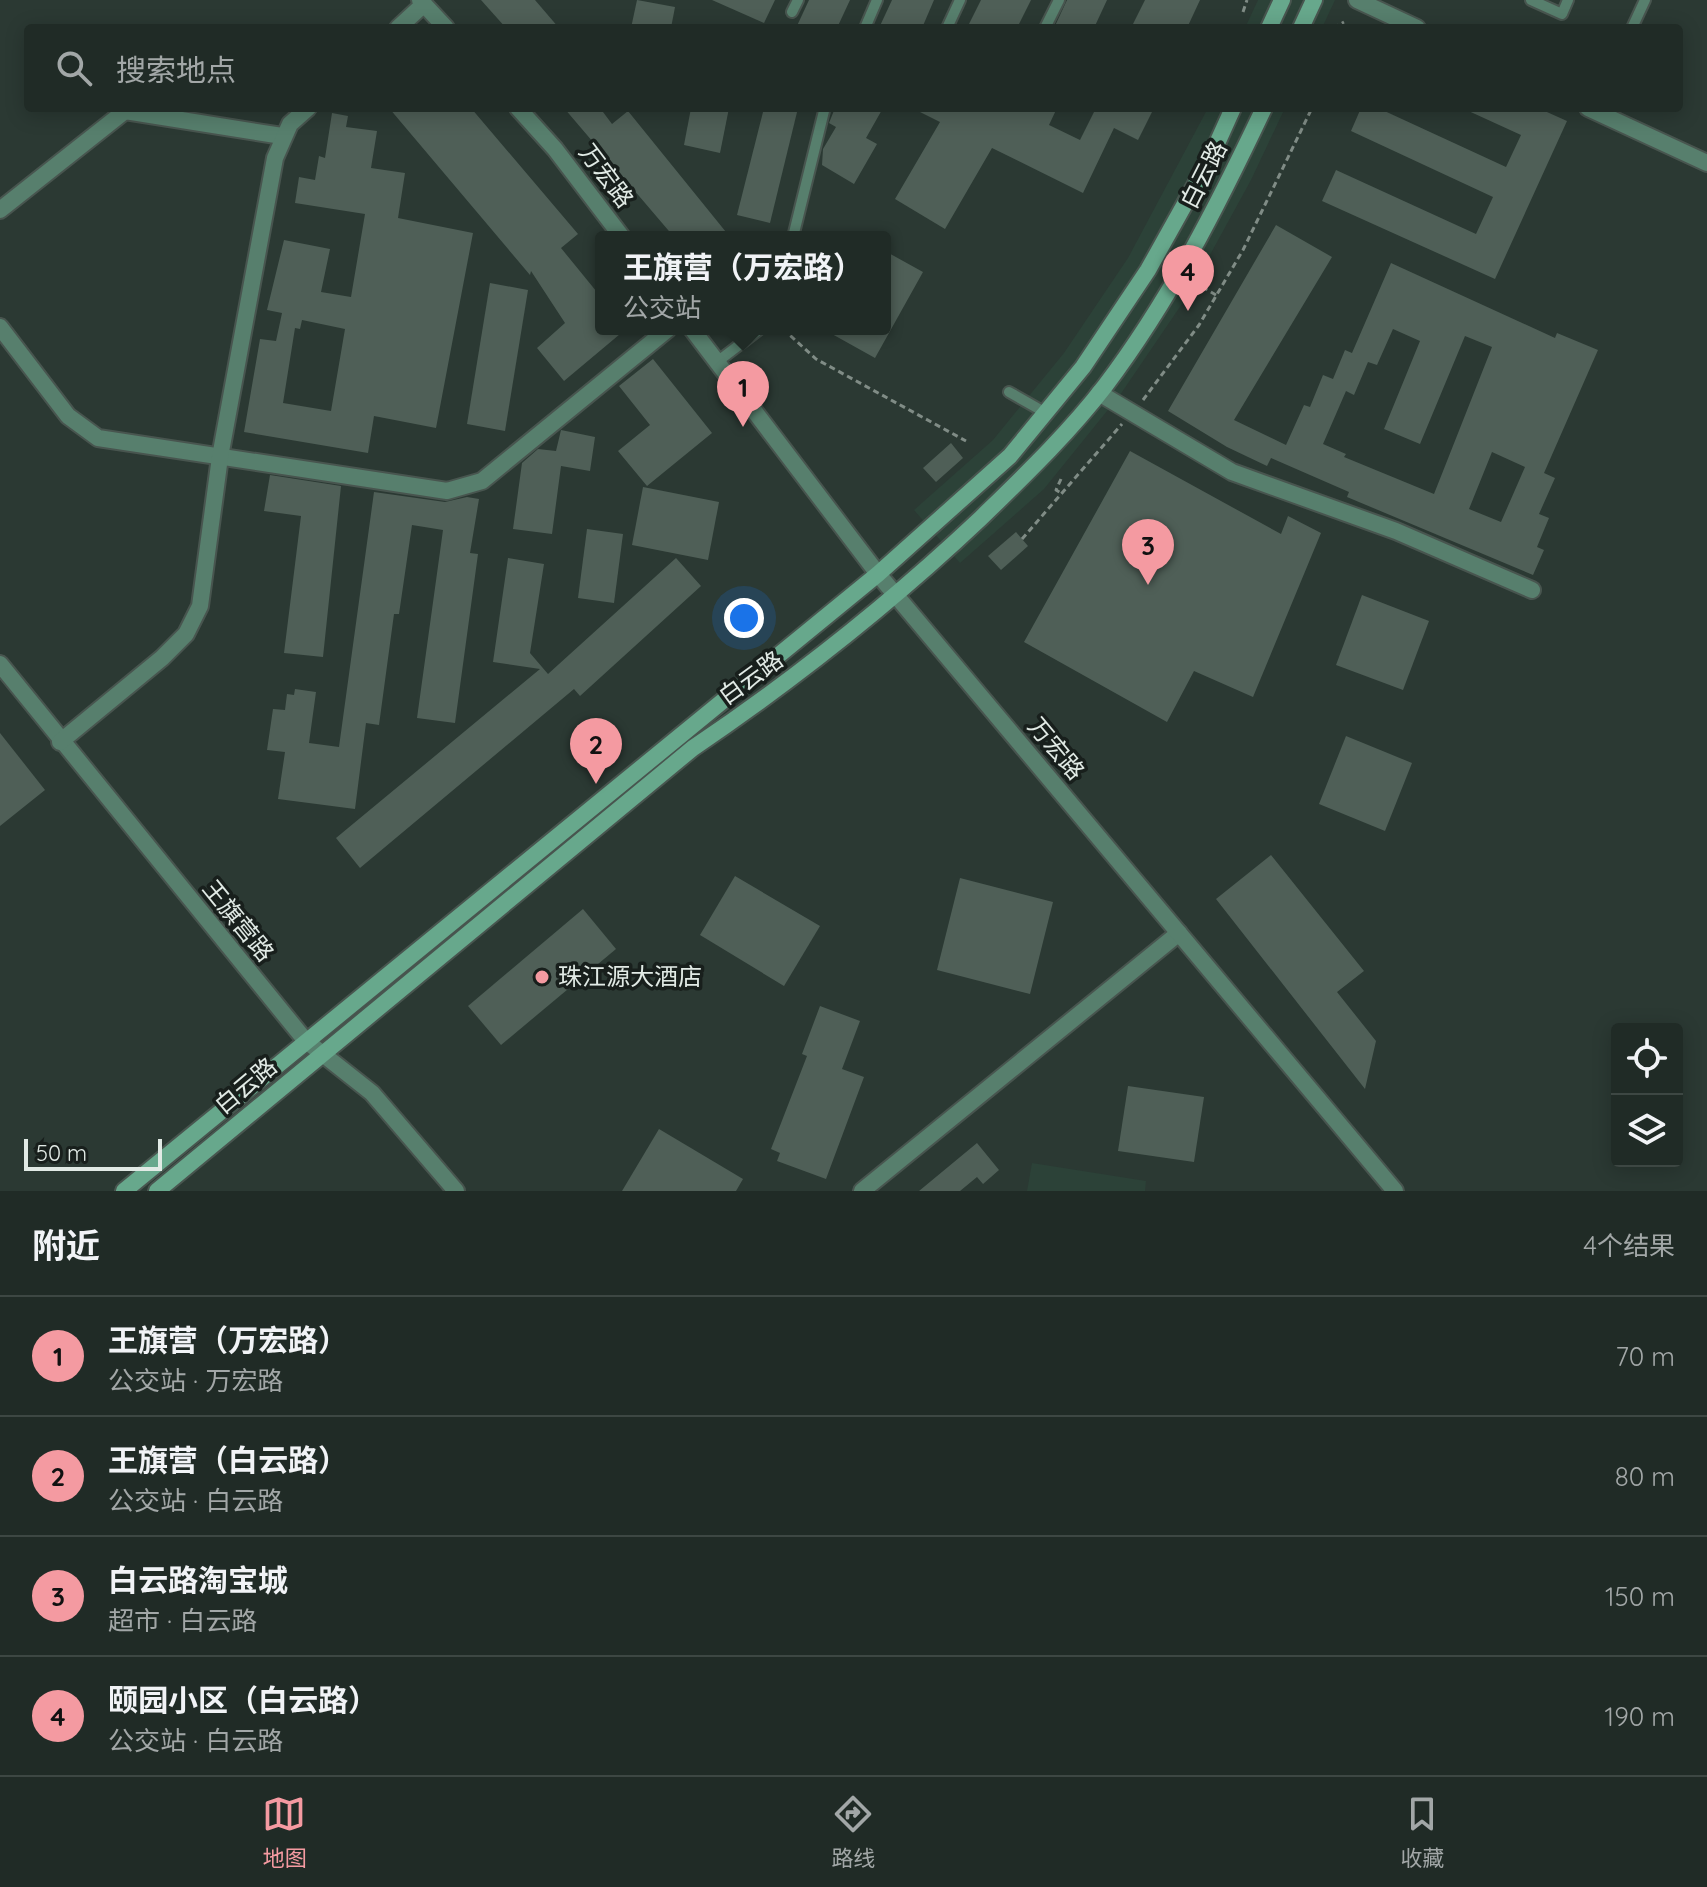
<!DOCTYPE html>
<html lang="zh">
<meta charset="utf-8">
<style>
:root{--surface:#202b26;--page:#2d3732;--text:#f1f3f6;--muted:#a2a7a7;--line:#3d4743;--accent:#f49aa1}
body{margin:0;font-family:Quicksand,"Noto Sans SC",sans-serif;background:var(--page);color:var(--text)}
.controls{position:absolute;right:24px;bottom:24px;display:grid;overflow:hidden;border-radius:8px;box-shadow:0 4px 20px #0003}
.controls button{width:72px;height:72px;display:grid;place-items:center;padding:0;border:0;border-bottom:2px solid var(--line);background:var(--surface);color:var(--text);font:40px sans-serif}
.scale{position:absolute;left:24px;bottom:20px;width:138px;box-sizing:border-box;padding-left:8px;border:4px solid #e1eae5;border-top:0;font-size:22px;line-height:28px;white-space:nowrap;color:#e1eae5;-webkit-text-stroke:6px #181f1c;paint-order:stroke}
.you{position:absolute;left:744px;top:618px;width:28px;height:28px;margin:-20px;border:6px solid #fff;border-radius:50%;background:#1a73e8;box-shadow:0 0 0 12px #1a73e833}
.badge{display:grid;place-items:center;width:52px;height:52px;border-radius:50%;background:var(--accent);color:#111;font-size:26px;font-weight:700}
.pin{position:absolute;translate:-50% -66px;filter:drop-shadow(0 2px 4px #0008)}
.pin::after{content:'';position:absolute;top:42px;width:28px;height:24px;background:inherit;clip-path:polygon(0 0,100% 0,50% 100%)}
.popup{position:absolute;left:595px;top:231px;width:296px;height:104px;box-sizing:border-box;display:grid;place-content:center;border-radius:8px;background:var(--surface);filter:drop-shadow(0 2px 6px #0005);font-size:26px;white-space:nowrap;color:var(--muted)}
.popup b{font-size:30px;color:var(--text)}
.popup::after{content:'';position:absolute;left:50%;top:100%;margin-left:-16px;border:16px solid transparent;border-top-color:var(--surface)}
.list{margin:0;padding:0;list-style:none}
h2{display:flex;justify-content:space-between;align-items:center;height:104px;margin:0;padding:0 32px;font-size:34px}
h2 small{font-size:26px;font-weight:400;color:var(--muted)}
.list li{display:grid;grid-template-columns:52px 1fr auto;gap:24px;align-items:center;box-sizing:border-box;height:120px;padding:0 32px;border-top:2px solid var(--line)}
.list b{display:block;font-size:30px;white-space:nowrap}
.list p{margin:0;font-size:26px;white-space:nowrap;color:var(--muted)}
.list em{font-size:26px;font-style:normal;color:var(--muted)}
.icon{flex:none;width:44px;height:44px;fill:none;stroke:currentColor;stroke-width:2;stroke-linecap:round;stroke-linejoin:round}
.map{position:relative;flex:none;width:1707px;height:1191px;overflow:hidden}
.search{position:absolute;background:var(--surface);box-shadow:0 4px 20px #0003;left:24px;right:24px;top:24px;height:88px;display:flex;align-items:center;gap:20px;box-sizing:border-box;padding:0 28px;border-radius:8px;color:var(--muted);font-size:30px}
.sheet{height:584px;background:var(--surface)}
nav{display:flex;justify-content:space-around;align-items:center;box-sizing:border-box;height:112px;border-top:2px solid var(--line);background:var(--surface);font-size:22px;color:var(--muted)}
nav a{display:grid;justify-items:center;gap:4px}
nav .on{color:var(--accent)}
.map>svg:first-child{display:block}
.built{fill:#2c4238}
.building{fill:#4f5f57;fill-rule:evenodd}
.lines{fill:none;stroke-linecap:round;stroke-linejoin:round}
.service-casing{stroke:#48554f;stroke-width:14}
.minor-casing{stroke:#48554f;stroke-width:20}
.tertiary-casing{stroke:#48554f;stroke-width:20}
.secondary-casing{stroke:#48554f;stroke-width:20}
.path{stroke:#808c86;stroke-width:3;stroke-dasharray:6 4;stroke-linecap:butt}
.service{stroke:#577f6d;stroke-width:10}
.minor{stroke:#577f6d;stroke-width:16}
.tertiary{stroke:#577f6d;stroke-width:16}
.secondary{stroke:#67a88c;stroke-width:16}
.poi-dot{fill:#f49aa1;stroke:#181f1c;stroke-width:3}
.labels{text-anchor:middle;stroke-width:7;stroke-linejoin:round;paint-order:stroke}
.street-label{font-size:24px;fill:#e1eae5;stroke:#181f1c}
.poi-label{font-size:24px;fill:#e1eae5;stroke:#181f1c;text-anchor:start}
</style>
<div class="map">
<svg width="1707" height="1191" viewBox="0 0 1707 1191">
<rect width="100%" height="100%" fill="#2b3933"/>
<g class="built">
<path d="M 1258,0 L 1335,0 L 1322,28 L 1245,28 Z"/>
<path d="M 1208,108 L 1285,108 L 1251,180 L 1188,295 L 1120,395 L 1044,489 L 960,563 L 914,510 L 993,440 L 1064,353 L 1128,258 Z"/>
<path d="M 1032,1163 L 1146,1181 L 1145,1191 L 1027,1191 Z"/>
</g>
<g class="building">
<path d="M 481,0 L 535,0 L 559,28 L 506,28 Z"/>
<path d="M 637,0 L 675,7 L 671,28 L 631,28 Z"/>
<path d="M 712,0 L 775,0 L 764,23 Z"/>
<path d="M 809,0 L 850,0 L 837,28 L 796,28 Z"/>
<path d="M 892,0 L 934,0 L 922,28 L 879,28 Z"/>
<path d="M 981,0 L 1031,0 L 1017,28 L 967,28 Z"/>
<path d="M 1067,0 L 1107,0 L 1094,28 L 1054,28 Z"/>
<path d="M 1145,0 L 1200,0 L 1187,28 L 1131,28 Z"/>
<path d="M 389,108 L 471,108 L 578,234 L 561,248 L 601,297 L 601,329 L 626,329 L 564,381 L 537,348 L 565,323 L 531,271 L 530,275 Z"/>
<path d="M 564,108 L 600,108 L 612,124 L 628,111 L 730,237 L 674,237 Z"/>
<path d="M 691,108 L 729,108 L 720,153 L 684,145 Z"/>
<path d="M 764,108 L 798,108 L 770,223 L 737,215 Z"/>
<path d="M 835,108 L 883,108 L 866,138 L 877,144 L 854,184 L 822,165 L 823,149 L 836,127 L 829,123 Z"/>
<path d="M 912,108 L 1057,108 L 1049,125 L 1080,140 L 1096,108 L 1154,108 L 1138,140 L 1114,128 L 1083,193 L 992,148 L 945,229 L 895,199 L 940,122 Z"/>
<path d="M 1361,108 L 1378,108 L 1506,167 L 1521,135 L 1462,108 L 1538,108 L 1567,121 L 1495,279 L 1322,201 L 1336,170 L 1476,234 L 1493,197 L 1351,131 Z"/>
<path d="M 332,113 L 348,116 L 346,127 L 377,131 L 371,168 L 405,173 L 398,218 L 473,233 L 436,428 L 374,416 L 368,453 L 244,432 L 260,339 L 276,341 L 282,313 L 267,310 L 284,240 L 330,249 L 321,292 L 351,297 L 365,214 L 295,203 L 299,177 L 315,180 L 319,156 L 325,158 ZM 302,320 L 345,329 L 331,411 L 283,403 L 295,328 L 300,329 Z"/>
<path d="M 1276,225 L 1332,257 L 1234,420 L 1286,445 L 1304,405 L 1310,407 L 1323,375 L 1333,379 L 1345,350 L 1352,353 L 1391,263 L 1555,338 L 1557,333 L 1598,350 L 1544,473 L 1555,478 L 1539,514 L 1549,518 L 1537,547 L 1544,550 L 1533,575 L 1347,497 L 1349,492 L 1271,458 L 1267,466 L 1227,447 L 1168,411 ZM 1393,329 L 1420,341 L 1384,429 L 1420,444 L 1465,336 L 1492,347 L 1434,494 L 1344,457 L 1346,454 L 1323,444 L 1346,391 L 1354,395 L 1368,362 L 1377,365 ZM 1492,452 L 1525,467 L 1501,522 L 1469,509 Z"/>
<path d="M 885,251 L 923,272 L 875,358 L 823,329 L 885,329 Z"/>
<path d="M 490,283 L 528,290 L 505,431 L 467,424 Z"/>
<path d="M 653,359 L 712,433 L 647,486 L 618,451 L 650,425 L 619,386 Z"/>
<path d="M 561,430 L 595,437 L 590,471 L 561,466 L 552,534 L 513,529 L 522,463 L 538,449 L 556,451 Z"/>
<path d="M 951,443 L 963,458 L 936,482 L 923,468 Z"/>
<path d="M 1130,451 L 1281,534 L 1288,516 L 1321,533 L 1253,697 L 1194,671 L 1167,722 L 1024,642 Z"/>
<path d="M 270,475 L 341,486 L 323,657 L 284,653 L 301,516 L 264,511 Z"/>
<path d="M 643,487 L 719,502 L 708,560 L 632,545 Z"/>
<path d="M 374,492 L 445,502 L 467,497 L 479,499 L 470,553 L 478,554 L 455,723 L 417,718 L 443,530 L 412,525 L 399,614 L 394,614 L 379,725 L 366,723 L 355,809 L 278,799 L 285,752 L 267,750 L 273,709 L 285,710 L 287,694 L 294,695 L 295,689 L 316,692 L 309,743 L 339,747 Z"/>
<path d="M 587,529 L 623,534 L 614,603 L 578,598 Z"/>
<path d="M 1016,532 L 1028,546 L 1001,570 L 988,556 Z"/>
<path d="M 508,558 L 544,564 L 530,653 L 548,674 L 676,558 L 701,586 L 580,696 L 574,689 L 360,868 L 336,838 L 540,669 L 493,662 Z"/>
<path d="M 1362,595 L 1429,621 L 1403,690 L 1336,665 Z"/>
<path d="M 0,733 L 45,790 L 0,826 Z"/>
<path d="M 1346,736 L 1412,763 L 1385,831 L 1319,804 Z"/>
<path d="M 1271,855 L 1364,971 L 1337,992 L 1376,1041 L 1365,1089 L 1216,899 Z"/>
<path d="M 735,876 L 820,926 L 784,986 L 700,935 Z"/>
<path d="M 960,878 L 1053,902 L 1030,994 L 937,970 Z"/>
<path d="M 583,909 L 616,949 L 501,1045 L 468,1006 Z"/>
<path d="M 820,1006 L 860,1021 L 842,1069 L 864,1077 L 826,1179 L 777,1161 L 780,1153 L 771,1149 L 807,1056 L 802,1054 Z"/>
<path d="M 1128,1086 L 1204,1097 L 1194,1162 L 1118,1151 Z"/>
<path d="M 659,1129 L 743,1179 L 736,1191 L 622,1191 Z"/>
<path d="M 977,1143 L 999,1170 L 983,1184 L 977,1177 L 960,1191 L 919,1191 Z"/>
</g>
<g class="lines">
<g class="service-casing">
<g id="service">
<path d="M 1531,0 L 1562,14 L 1568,0"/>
<path d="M 792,12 L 798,0"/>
<path d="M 865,28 L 877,0"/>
<path d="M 947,28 L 960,0"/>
<path d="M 1045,28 L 1059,0"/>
<path d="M 1632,28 L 1645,0"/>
<path d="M 793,237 L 824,111"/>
<path d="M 717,362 L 760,329"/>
<path d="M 1009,392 L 1046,413"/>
</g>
</g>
<g class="minor-casing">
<g id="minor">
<path d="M 1357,0 L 1417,28"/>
<path d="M 398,28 L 424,4"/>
<path d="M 1588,108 L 1707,163"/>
<path d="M 0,210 L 125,111 L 282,136"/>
<path d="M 0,327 L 68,416 L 98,438 L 447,491 L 482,481 L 668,329"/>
<path d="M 1099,393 L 1232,472 L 1396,531 L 1532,590"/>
<path d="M 0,664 L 305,1040 L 372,1093 L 456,1191"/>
<path d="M 60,742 L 162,658 L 186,634 L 200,606 L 220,457 L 275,158 L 290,124 L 308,108"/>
<path d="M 862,1191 L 1179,933"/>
</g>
</g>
<g class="tertiary-casing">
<g id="tertiary">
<path d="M 420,0 L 446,28"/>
<path d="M 518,108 L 555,149 L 622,237"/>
<path d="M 692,329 L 878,574 L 1395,1191"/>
</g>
</g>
<g class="secondary-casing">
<g id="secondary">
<path d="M 1269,28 L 1282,0"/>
<path d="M 1301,28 L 1314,0"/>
<path d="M 124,1191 L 878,574 L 1010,456 L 1083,367 L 1148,270 L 1210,159 L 1233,108"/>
<path d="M 157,1191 L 693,748 C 795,679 891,603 981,518 C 1024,476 1068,434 1105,386 C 1170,300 1218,205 1264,108"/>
</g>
</g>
<g class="path">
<path d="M 1243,12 L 1247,0"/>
<path d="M 1333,28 L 1344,22"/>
<path d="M 1209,277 L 1204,288 L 1216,295"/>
<path d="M 783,329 L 816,359 L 966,441"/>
<path d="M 1143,400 L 1199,325 L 1243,250 L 1312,108"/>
<path d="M 1061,479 L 1056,490 L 1063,494"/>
<path d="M 1022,539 L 1122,424"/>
</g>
<use href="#service" class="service"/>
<use href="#minor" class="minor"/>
<use href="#tertiary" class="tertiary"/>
<use href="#secondary" class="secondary"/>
</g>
<circle class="poi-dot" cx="542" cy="977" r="8"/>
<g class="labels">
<g class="street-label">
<text transform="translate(1204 175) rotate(-63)" y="8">白云路</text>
<text transform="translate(606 176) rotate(53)" y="8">万宏路</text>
<text transform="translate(751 678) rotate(-36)" y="8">白云路</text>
<text transform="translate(1056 749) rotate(50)" y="8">万宏路</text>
<text transform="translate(238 921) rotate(51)" y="8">王旗营路</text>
<text transform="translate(246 1086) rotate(-40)" y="8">白云路</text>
</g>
<g class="poi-label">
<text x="558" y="985">珠江源大酒店</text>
</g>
</g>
</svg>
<div class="controls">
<button><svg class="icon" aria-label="locate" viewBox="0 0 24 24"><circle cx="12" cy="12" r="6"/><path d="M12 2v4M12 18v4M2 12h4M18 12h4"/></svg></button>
<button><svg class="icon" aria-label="layers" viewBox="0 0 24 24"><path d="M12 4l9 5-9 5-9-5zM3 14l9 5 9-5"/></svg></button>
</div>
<div class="scale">50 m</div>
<div class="you"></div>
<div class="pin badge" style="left:743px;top:427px">1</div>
<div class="popup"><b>王旗营（万宏路）</b>公交站</div>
<div class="pin badge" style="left:596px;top:784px">2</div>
<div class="pin badge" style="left:1148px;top:585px">3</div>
<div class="pin badge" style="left:1188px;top:311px">4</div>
<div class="search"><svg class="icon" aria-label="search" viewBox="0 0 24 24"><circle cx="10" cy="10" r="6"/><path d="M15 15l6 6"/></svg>搜索地点</div>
</div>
<section class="sheet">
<h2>附近<small>4个结果</small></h2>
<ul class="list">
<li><span class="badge">1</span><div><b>王旗营（万宏路）</b><p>公交站 · 万宏路</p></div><em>70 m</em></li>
<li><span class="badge">2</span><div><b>王旗营（白云路）</b><p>公交站 · 白云路</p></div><em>80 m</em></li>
<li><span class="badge">3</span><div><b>白云路淘宝城</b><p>超市 · 白云路</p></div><em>150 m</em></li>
<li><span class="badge">4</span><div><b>颐园小区（白云路）</b><p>公交站 · 白云路</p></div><em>190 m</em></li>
</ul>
</section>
<nav>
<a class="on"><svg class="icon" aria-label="map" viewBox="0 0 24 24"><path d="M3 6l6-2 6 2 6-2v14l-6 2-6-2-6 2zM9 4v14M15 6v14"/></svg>地图</a>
<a><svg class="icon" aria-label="directions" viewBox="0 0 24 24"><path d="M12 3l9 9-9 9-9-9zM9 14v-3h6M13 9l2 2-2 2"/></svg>路线</a>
<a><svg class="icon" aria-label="saved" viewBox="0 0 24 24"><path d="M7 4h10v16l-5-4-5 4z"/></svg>收藏</a>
</nav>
